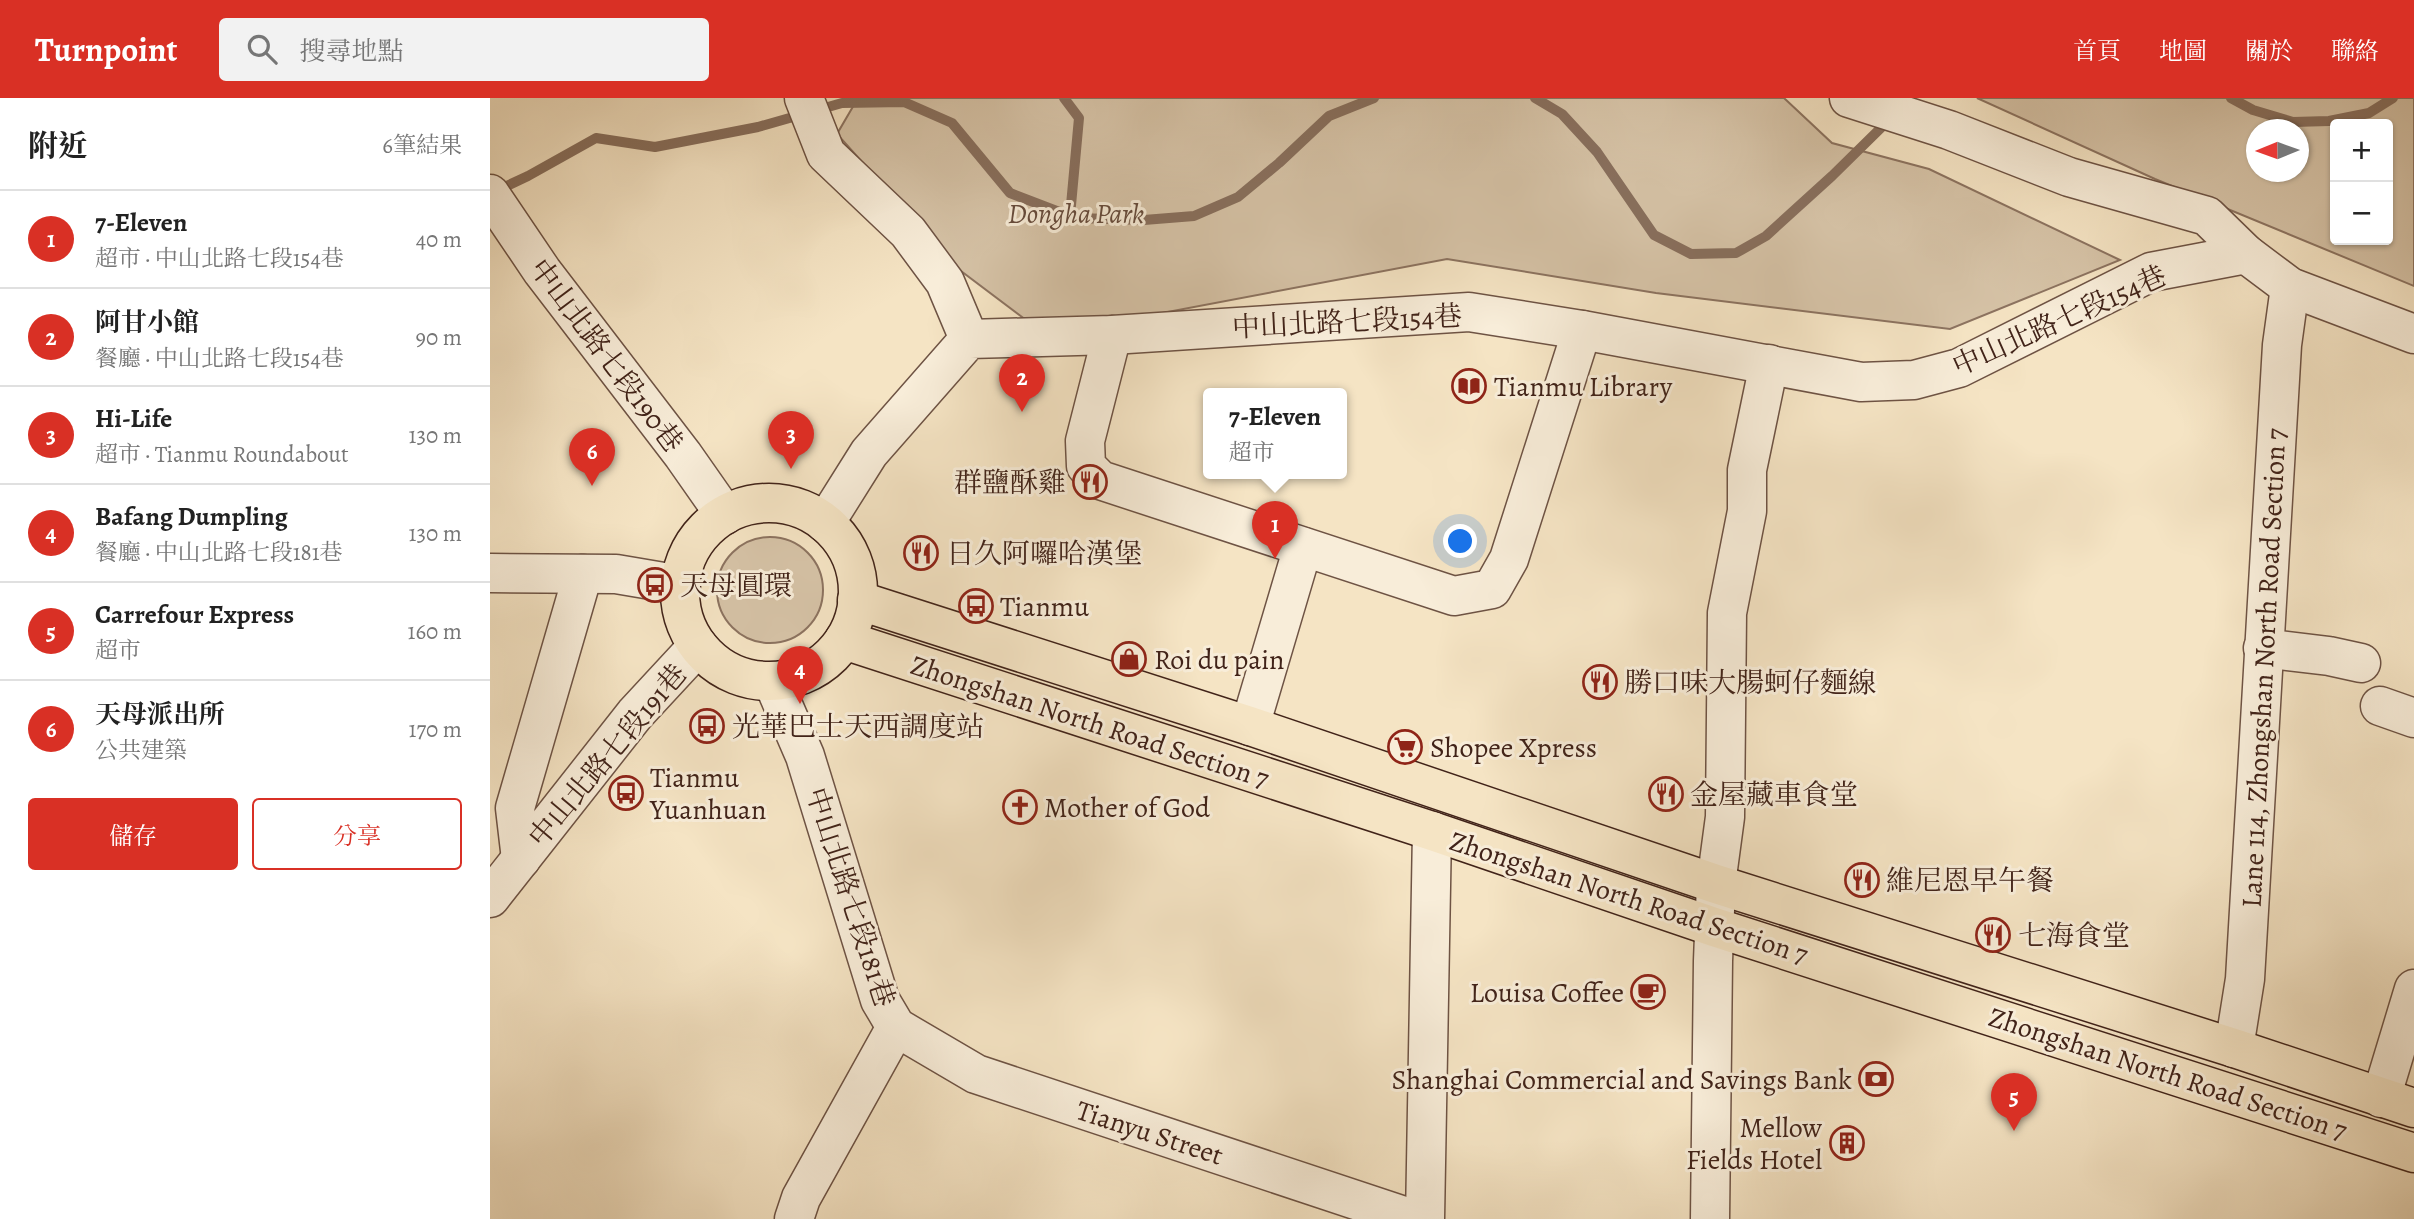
<!DOCTYPE html>
<html lang="zh-TW">
<meta charset="utf-8">
<style>
:root{--surface:#fff;--page:#f2f2f2;--text:#222;--muted:#767676;--line:#e0e0e0;--accent:#d93025}
body{margin:0;font-family:Alegreya,"Noto Serif TC",serif;background:var(--page);color:var(--text)}
.controls{position:absolute;right:21px;top:21px;display:grid;overflow:hidden;border-radius:7px;box-shadow:0 2px 5px #0004}
.controls button{width:63px;height:63px;display:grid;place-items:center;padding:0;border:0;border-bottom:2px solid var(--line);background:var(--surface);color:var(--text);font:35px sans-serif}
.compass{position:absolute;left:1756px;top:21px;width:63px;height:63px;border-radius:50%;background:var(--surface);box-shadow:0 2px 5px #0004;rotate:269deg}
.you{position:absolute;left:971px;top:444px;width:24px;height:24px;margin:-18px;border:5px solid #fff;border-radius:50%;background:#1a73e8;box-shadow:0 0 0 10px #1a73e833}
.badge{display:grid;place-items:center;width:46px;height:46px;border-radius:50%;background:var(--accent);color:#fff;font-size:23px;font-weight:700}
.pin{position:absolute;translate:-50% -58px;filter:drop-shadow(0 2px 4px #0008)}
.pin::after{content:'';position:absolute;top:37px;width:24px;height:21px;background:inherit;clip-path:polygon(0 0,100% 0,50% 100%)}
.popup{position:absolute;left:713px;top:290px;width:144px;height:91px;box-sizing:border-box;display:grid;place-content:center;border-radius:7px;background:var(--surface);filter:drop-shadow(0 2px 5px #0005);font-size:23px;white-space:nowrap;color:var(--muted)}
.popup b{font-size:26px;color:var(--text)}
.popup::after{content:'';position:absolute;left:50%;top:100%;margin-left:-14px;border:14px solid transparent;border-top-color:var(--surface)}
.list{margin:0;padding:0;list-style:none}
h2{display:flex;justify-content:space-between;align-items:center;height:91px;margin:0;padding:0 28px;font-size:30px}
h2 small{font-size:23px;font-weight:400;color:var(--muted)}
.list li{display:grid;grid-template-columns:46px 1fr auto;gap:21px;align-items:center;box-sizing:border-box;height:98px;padding:0 28px;border-top:2px solid var(--line)}
.list b{display:block;font-size:26px;white-space:nowrap}
.list p{margin:0;font-size:23px;white-space:nowrap;color:var(--muted)}
.list em{font-size:23px;font-style:normal;color:var(--muted)}
.actions{display:flex;gap:14px;padding:21px 28px}
.actions a{flex:1;padding:16px 0;border:2px solid var(--accent);border-radius:7px;text-align:center;font-size:24px;color:var(--accent)}
.actions .main{background:var(--accent);color:#fff}
.icon{flex:none;width:38px;height:38px;fill:none;stroke:currentColor;stroke-width:2;stroke-linecap:round;stroke-linejoin:round}
.map{position:relative;flex:none;width:1924px;height:1121px;overflow:hidden}
header{display:flex;align-items:center;gap:42px;box-sizing:border-box;height:98px;padding:0 35px;background:var(--accent);color:#fff}
header strong{font-size:33px}
nav{display:flex;gap:38px;margin-inline-start:auto;font-size:24px}
.search{width:490px;height:63px;background:var(--page);display:flex;align-items:center;gap:18px;box-sizing:border-box;padding:0 24px;border-radius:7px;color:var(--muted);font-size:26px}
main{display:flex}
aside{flex:1;background:var(--surface)}
.map>svg:first-child{display:block}
.green{fill:#d6c3a7;stroke:#8c7360;stroke-width:2;fill-rule:evenodd}
.lines{fill:none;stroke-linecap:round;stroke-linejoin:round}
.stream{stroke:#886f5d;stroke-width:10}
.minor-casing{stroke:#6e5344;stroke-width:41}
.major-casing{stroke:#412319;stroke-width:41}
.minor{stroke:#f8edd9;stroke-width:38}
.major{stroke:#f5e4c4;stroke-width:38}
.labels{text-anchor:middle;stroke-width:6;stroke-linejoin:round;paint-order:stroke}
.park-label{font-size:28px;font-style:italic;fill:#664b3c;stroke:#f8edd9}
.street-label{font-size:28px;fill:#412319;stroke:#f8edd9}
.poi-label{font-size:28px;fill:#412319;stroke:#f8edd9;text-anchor:start}
</style>
<header>
<strong>Turnpoint</strong>
<div class="search"><svg class="icon" aria-label="search" viewBox="0 0 24 24"><circle cx="10" cy="10" r="6"/><path d="M15 15l6 6"/></svg>搜尋地點</div>
<nav><a>首頁</a><a>地圖</a><a>關於</a><a>聯絡</a></nav>
</header>
<main>
<aside>
<h2>附近<small>6筆結果</small></h2>
<ul class="list">
<li><span class="badge">1</span><div><b>7-Eleven</b><p>超市 · 中山北路七段154巷</p></div><em>40 m</em></li>
<li><span class="badge">2</span><div><b>阿甘小館</b><p>餐廳 · 中山北路七段154巷</p></div><em>90 m</em></li>
<li><span class="badge">3</span><div><b>Hi-Life</b><p>超市 · Tianmu Roundabout</p></div><em>130 m</em></li>
<li><span class="badge">4</span><div><b>Bafang Dumpling</b><p>餐廳 · 中山北路七段181巷</p></div><em>130 m</em></li>
<li><span class="badge">5</span><div><b>Carrefour Express</b><p>超市</p></div><em>160 m</em></li>
<li><span class="badge">6</span><div><b>天母派出所</b><p>公共建築</p></div><em>170 m</em></li>
</ul>
<div class="actions"><a class="main">儲存</a><a>分享</a></div>
</aside>
<div class="map">
<svg width="1924" height="1121" viewBox="0 0 1924 1121">
<rect width="100%" height="100%" fill="#f5e4c4"/>
<filter id="stains"><feTurbulence type="fractalNoise" baseFrequency=".00286" numOctaves="4"/><feColorMatrix values="0 0 0 0 .2 0 0 0 0 .09 0 0 0 0 .02 0 0 0 .5 -.17"/></filter>
<radialGradient id="worn" r=".72"><stop offset=".6" stop-color="#630" stop-opacity="0"/><stop offset="1" stop-color="#630" stop-opacity=".3"/></radialGradient>
<g class="green">
<path d="M 368,0 L 1294,0 L 1342,45 L 1439,71 L 1630,162 L 1460,231 L 1166,195 L 957,161 L 556,237 L 467,170 L 347,36 Z"/>
<path d="M 1487,0 L 1924,0 L 1924,188 L 1665,81 ZM 1845,26 L 1898,26 L 1898,142 L 1845,142 ZM 1766,32 L 1808,32 L 1808,74 L 1766,74 Z"/>
<circle cx="280" cy="492" r="53"/>
</g>
<g class="lines">
<g class="stream">
<path d="M 574,0 L 589,20 L 580,118"/>
<path d="M 1045,0 L 1072,16 L 1107,54 L 1164,137 L 1201,156 L 1246,155 L 1276,138 L 1342,78 L 1401,20"/>
<path d="M 1741,0 L 1763,12 L 1803,24 L 1839,23 L 1879,15 L 1903,0"/>
<path d="M 6,93 L 38,78 L 106,40 L 165,49 L 268,29 L 352,5 L 414,4 L 462,25 L 520,95 L 585,120 L 654,122 L 704,118 L 748,99 L 789,65 L 839,18 L 884,0"/>
</g>
<g class="minor-casing">
<g id="minor">
<path d="M 314,0 L 336,56 L 418,134 L 455,184 L 479,241"/>
<path d="M 1359,0 L 1459,32 L 1579,79 L 1717,118 L 1756,156 L 1800,189 L 1924,236"/>
<path d="M 0,96 L 52,173 L 193,357 L 235,417"/>
<path d="M 622,237 L 595,343 L 596,368 L 610,382 L 964,498 L 1002,491 L 1019,461 L 1092,232"/>
<path d="M 335,425 L 379,355 L 479,241 L 622,237 L 979,214 L 1092,232 L 1371,284 L 1424,282 L 1469,270 L 1661,174 L 1756,156"/>
<path d="M 0,475 L 126,476 L 191,487"/>
<path d="M 1773,550 L 1839,558 L 1871,565"/>
<path d="M 283,584 L 315,658 L 390,902 L 406,929 L 486,976 L 923,1121"/>
<path d="M 1890,608 L 1924,620"/>
<path d="M 760,628 L 813,449"/>
<path d="M 31,761 L 25,710 L 93,476"/>
<path d="M 0,800 L 145,616 L 208,548"/>
<path d="M 1744,950 L 1755,881 L 1792,247 L 1800,189"/>
<path d="M 1891,1000 L 1924,891"/>
<path d="M 304,1121 L 311,1100 L 406,929"/>
<path d="M 935,1121 L 942,733"/>
<path d="M 1220,1121 L 1223,863 L 1226,786 L 1235,719 L 1237,515 L 1257,413 L 1257,372 L 1279,266"/>
</g>
</g>
<g class="major-casing">
<g id="major">
<circle cx="279" cy="494" r="89"/>
<path d="M 367,502 L 760,628 L 1226,786 L 1744,950 L 1924,1010"/>
<path d="M 354,542 L 942,733 L 1224,829 L 1924,1055"/>
</g>
</g>
<use href="#minor" class="minor"/>
<use href="#major" class="major"/>
</g>
<defs>
<g id="library-ring" transform="scale(1.75)"><circle r="9.5" fill="#f8edd9" stroke="#8f2418" stroke-width="1.5"/><path d="M-6-4Q-3-5.5-.7-3.5V5Q-3 3-6 4ZM6-4Q3-5.5 .7-3.5V5Q3 3 6 4Z" fill="#8f2418"/></g>
<g id="restaurant-ring" transform="scale(1.75)"><circle r="9.5" fill="#f8edd9" stroke="#8f2418" stroke-width="1.5"/><path d="M-5-6h1v4h1v-4h1v4h1v-4h1v5L-1.5 .5V6h-2V.5L-5-1ZM5-6V6H3V1.5H1.5Q1.5-4 5-6Z" fill="#8f2418"/></g>
<g id="bus-ring" transform="scale(1.75)"><circle r="9.5" fill="#f8edd9" stroke="#8f2418" stroke-width="1.5"/><path d="M-5-6H5V4H4V6H2V4H-2V6H-4V4H-5ZM-3.5-4V0h7V-4ZM-3.5 1.2v1.5H-2V1.2ZM2 1.2v1.5H3.5V1.2Z" fill="#8f2418"/></g>
<g id="shop-ring" transform="scale(1.75)"><circle r="9.5" fill="#f8edd9" stroke="#8f2418" stroke-width="1.5"/><path d="M-5-2.5h2.3a2.7 3.5 0 0 1 5.4 0H5L5.5 6h-11ZM-1.5-2.5h3a1.5 2.3 0 0 0-3 0Z" fill="#8f2418"/></g>
<g id="supermarket-ring" transform="scale(1.75)"><circle r="9.5" fill="#f8edd9" stroke="#8f2418" stroke-width="1.5"/><path d="M-6-5.5h2.5l.6 2H6L4.5 2H-2.5L-4.4-4H-6ZM-1.5 3.2a1.3 1.3 0 1 0 .1 0ZM3 3.2a1.3 1.3 0 1 0 .1 0Z" fill="#8f2418"/></g>
<g id="church-ring" transform="scale(1.75)"><circle r="9.5" fill="#f8edd9" stroke="#8f2418" stroke-width="1.5"/><path d="M-1.2-6h2.4v3.5h3.3v2.4h-3.3V6h-2.4V-.1h-3.3v-2.4h3.3Z" fill="#8f2418"/></g>
<g id="cafe-ring" transform="scale(1.75)"><circle r="9.5" fill="#f8edd9" stroke="#8f2418" stroke-width="1.5"/><path d="M-5.5-4.5H6V0H3Q3 3.5 0 3.5H-2.5Q-5.5 3.5-5.5 0ZM3-3.2v2h1.7v-2ZM-6 4.5H4V6H-6Z" fill="#8f2418"/></g>
<g id="bank-ring" transform="scale(1.75)"><circle r="9.5" fill="#f8edd9" stroke="#8f2418" stroke-width="1.5"/><path d="M-6-4H6V4H-6ZM0-2.3a2.3 2.3 0 1 0 0 4.6a2.3 2.3 0 1 0 0-4.6Z" fill="#8f2418"/></g>
<g id="building-ring" transform="scale(1.75)"><circle r="9.5" fill="#f8edd9" stroke="#8f2418" stroke-width="1.5"/><path d="M-4-6H4V6H1V3H-1V6H-4ZM-2.5-4.3h1.7v1.8h-1.7ZM.8-4.3h1.7v1.8H.8ZM-2.5-1h1.7V.8h-1.7ZM.8-1h1.7V.8H.8Z" fill="#8f2418"/></g>
</defs>
<g fill-rule="evenodd">
<use href="#library-ring" x="979" y="288"/>
<use href="#restaurant-ring" x="600" y="384"/>
<use href="#restaurant-ring" x="431" y="455"/>
<use href="#bus-ring" x="165" y="487"/>
<use href="#bus-ring" x="486" y="508"/>
<use href="#shop-ring" x="639" y="561"/>
<use href="#restaurant-ring" x="1110" y="584"/>
<use href="#bus-ring" x="217" y="628"/>
<use href="#supermarket-ring" x="915" y="649"/>
<use href="#bus-ring" x="136" y="695"/>
<use href="#restaurant-ring" x="1176" y="696"/>
<use href="#church-ring" x="530" y="709"/>
<use href="#restaurant-ring" x="1372" y="782"/>
<use href="#restaurant-ring" x="1503" y="837"/>
<use href="#cafe-ring" x="1158" y="894"/>
<use href="#bank-ring" x="1386" y="981"/>
<use href="#building-ring" x="1357" y="1045"/>
</g>
<g class="labels">
<g class="park-label">
<text x="586" y="125">Dongha Park</text>
</g>
<g class="street-label">
<text transform="translate(1569 222) rotate(-24)" y="10">中山北路七段154巷</text>
<text transform="translate(857 223) rotate(-3)" y="10">中山北路七段154巷</text>
<text transform="translate(117 257) rotate(53)" y="10">中山北路七段190巷</text>
<text transform="translate(1773 570) rotate(-87)" y="10">Lane 114, Zhongshan North Road Section 7</text>
<text transform="translate(600 623) rotate(18)" y="10">Zhongshan North Road Section 7</text>
<text transform="translate(117 657) rotate(-50)" y="10">中山北路七段191巷</text>
<text transform="translate(361 799) rotate(72)" y="10">中山北路七段181巷</text>
<text transform="translate(1139 799) rotate(18)" y="10">Zhongshan North Road Section 7</text>
<text transform="translate(1678 975) rotate(18)" y="10">Zhongshan North Road Section 7</text>
<text transform="translate(660 1034) rotate(18)" y="10">Tianyu Street</text>
</g>
<g class="poi-label">
<text x="1004" y="298">Tianmu Library</text>
<text x="576" y="394" text-anchor="end">群鹽酥雞</text>
<text x="456" y="465">日久阿囉哈漢堡</text>
<text x="190" y="497">天母圓環</text>
<text x="510" y="518">Tianmu</text>
<text x="664" y="571">Roi du pain</text>
<text x="1134" y="594">勝口味大腸蚵仔麵線</text>
<text x="242" y="638">光華巴士天西調度站</text>
<text x="940" y="659">Shopee Xpress</text>
<text x="160" y="689">Tianmu<tspan x="160" dy="32">Yuanhuan</tspan></text>
<text x="1200" y="706">金屋藏車食堂</text>
<text x="554" y="719">Mother of God</text>
<text x="1396" y="792">維尼恩早午餐</text>
<text x="1528" y="847">七海食堂</text>
<text x="1134" y="904" text-anchor="end">Louisa Coffee</text>
<text x="1362" y="991" text-anchor="end">Shanghai Commercial and Savings Bank</text>
<text x="1332" y="1039" text-anchor="end">Mellow<tspan x="1332" dy="32">Fields Hotel</tspan></text>
</g>
</g>
<rect width="100%" height="100%" filter="url(#stains)"/>
<rect width="100%" height="100%" fill="url(#worn)"/>
</svg>
<div class="controls">
<button>+</button>
<button>−</button>
</div>
<svg class="compass" viewBox="-18 -18 36 36"><path d="M0-13l5 13h-10z" fill="#e53935"/><path d="M0 13l5-13h-10z" fill="#767676"/></svg>
<div class="you"></div>
<div class="pin badge" style="left:785px;top:461px">1</div>
<div class="popup"><b>7-Eleven</b>超市</div>
<div class="pin badge" style="left:532px;top:314px">2</div>
<div class="pin badge" style="left:301px;top:371px">3</div>
<div class="pin badge" style="left:310px;top:606px">4</div>
<div class="pin badge" style="left:1524px;top:1033px">5</div>
<div class="pin badge" style="left:102px;top:388px">6</div>
</div>
</main>
